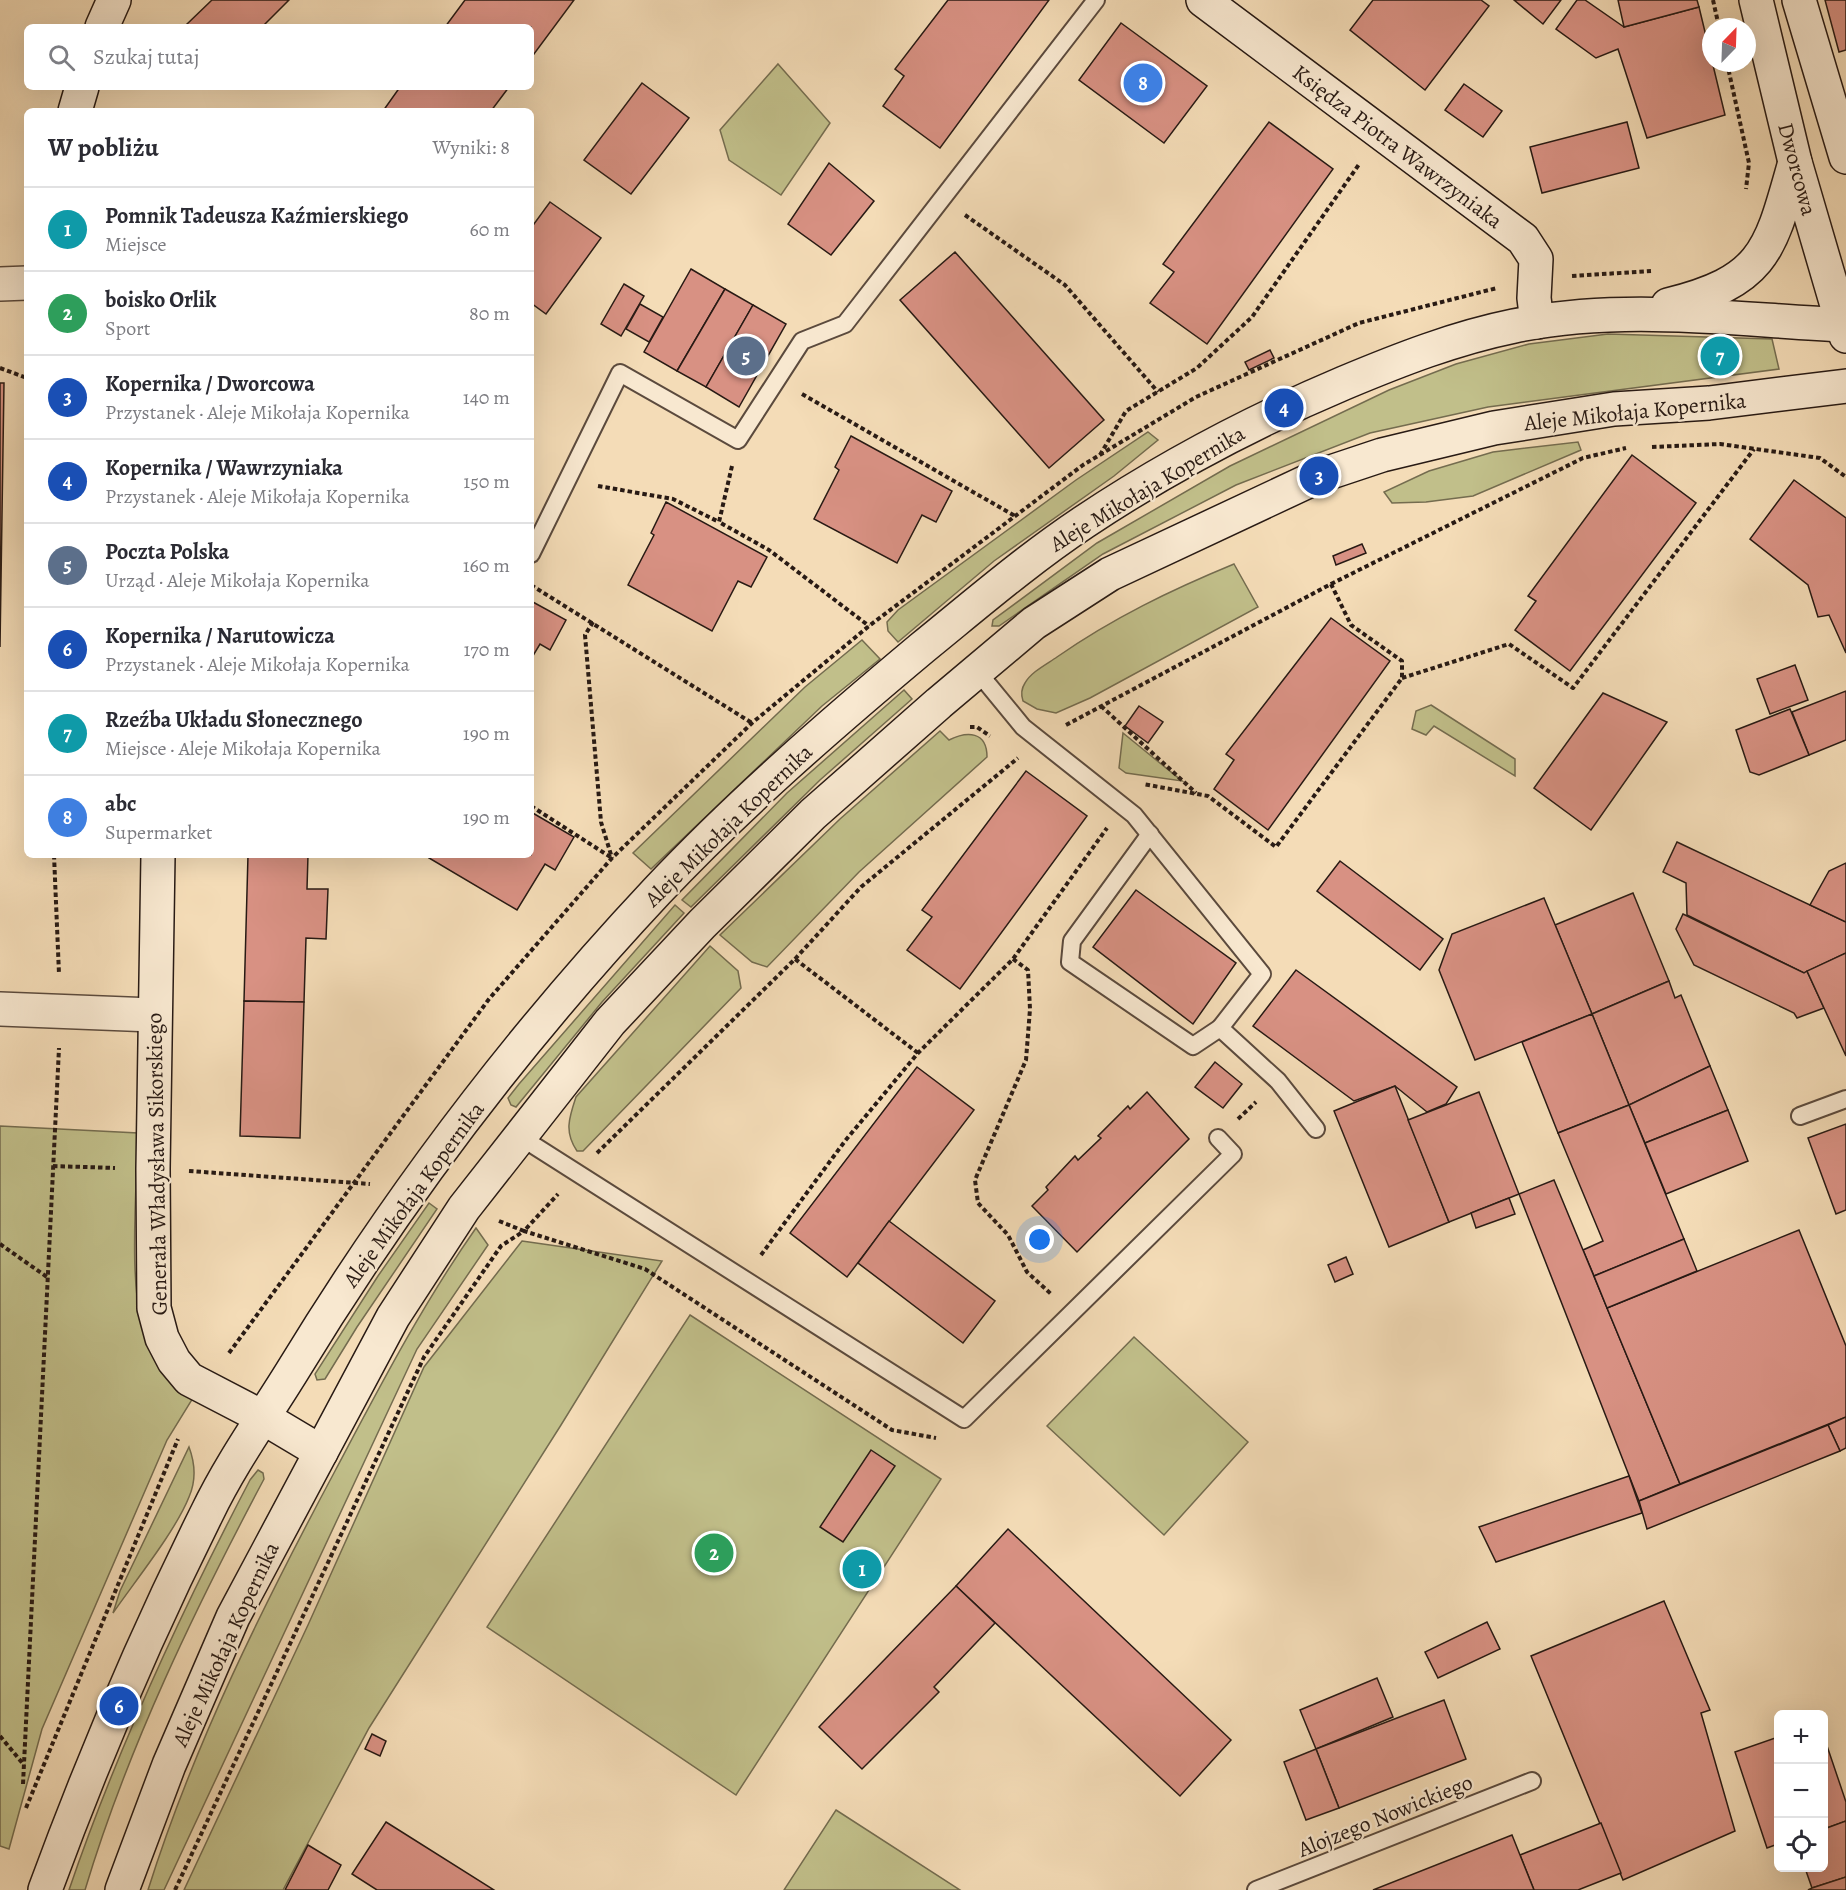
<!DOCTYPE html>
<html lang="pl">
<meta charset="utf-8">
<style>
:root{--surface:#fff;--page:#f7f7f7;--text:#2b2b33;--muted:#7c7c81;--line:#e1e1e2;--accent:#7c3aed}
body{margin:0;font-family:Alegreya,serif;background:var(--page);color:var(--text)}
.controls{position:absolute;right:18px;bottom:18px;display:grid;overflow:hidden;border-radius:9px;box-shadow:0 6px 24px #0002}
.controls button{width:54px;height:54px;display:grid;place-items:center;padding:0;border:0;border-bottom:2px solid var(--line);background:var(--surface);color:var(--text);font:30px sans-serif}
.compass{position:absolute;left:1702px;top:18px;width:54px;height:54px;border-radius:50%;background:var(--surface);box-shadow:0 6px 24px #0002;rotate:23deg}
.you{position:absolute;left:1040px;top:1240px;width:21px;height:21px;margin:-15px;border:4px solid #fff;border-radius:50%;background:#1a73e8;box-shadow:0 0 0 9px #1a73e833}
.badge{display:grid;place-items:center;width:39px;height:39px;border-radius:50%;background:var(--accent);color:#fff;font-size:20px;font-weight:700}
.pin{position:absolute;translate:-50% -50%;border:3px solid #fff;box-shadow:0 2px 6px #0006}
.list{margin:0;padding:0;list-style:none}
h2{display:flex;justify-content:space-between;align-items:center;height:78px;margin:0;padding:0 24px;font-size:26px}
h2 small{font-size:20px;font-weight:400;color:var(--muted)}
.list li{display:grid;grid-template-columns:39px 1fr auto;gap:18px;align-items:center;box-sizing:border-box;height:84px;padding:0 24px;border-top:2px solid var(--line)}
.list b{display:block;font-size:22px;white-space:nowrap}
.list p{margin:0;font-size:20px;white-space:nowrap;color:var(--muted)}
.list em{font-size:20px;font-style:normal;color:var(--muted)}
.icon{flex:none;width:33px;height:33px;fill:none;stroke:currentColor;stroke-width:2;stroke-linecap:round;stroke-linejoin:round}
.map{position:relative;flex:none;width:1846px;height:1890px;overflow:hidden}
.search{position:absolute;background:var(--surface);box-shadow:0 6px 24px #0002;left:24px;top:24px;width:510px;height:66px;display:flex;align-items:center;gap:15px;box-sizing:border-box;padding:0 21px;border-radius:9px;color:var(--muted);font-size:22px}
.panel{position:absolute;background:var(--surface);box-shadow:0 6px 24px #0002;left:24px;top:108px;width:510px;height:750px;border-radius:9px}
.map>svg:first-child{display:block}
.green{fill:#c1bf8a;stroke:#746c4f;stroke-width:1.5}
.building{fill:#d89183;stroke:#281a14;stroke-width:1.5}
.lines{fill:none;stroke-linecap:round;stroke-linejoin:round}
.lane-casing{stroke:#5b4a3d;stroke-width:20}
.street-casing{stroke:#5b4a3d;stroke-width:36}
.secondary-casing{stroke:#281a14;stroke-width:36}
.path{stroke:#281a14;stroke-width:4;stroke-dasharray:4.5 3;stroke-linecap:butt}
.lane{stroke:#f8e8d0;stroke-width:16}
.street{stroke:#f8e8d0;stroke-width:33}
.secondary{stroke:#f8e8d0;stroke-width:33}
.labels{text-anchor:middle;stroke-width:4.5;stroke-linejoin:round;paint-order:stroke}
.street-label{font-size:22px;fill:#281a14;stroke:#f8e8d0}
</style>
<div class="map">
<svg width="1846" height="1890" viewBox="0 0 1846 1890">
<rect width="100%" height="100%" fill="#f4dcb7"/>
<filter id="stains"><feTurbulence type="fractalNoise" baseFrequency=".00333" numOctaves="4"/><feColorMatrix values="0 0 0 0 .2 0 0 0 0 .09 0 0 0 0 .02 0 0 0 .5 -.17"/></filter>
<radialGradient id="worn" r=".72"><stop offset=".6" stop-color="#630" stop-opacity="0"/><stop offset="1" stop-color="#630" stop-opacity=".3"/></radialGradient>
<g class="green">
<path d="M 778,64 L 830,123 L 781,195 L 729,160 L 720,130 Z"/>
<path d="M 1608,334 L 1772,339 L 1779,369 L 1488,407 L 1370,433 L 1236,485 L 1103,554 L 999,626 L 992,626 L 993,620 L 1097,543 L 1230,466 L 1389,390 L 1456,364 L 1529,344 Z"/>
<path d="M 1148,432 L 1158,440 L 1114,476 L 994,561 L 898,642 L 888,631 L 887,622 L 898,610 L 1076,480 Z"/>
<path d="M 1578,442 L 1581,450 L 1473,496 L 1426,502 L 1392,503 L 1384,492 L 1429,471 L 1493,452 Z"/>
<path d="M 1234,564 L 1258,607 L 1090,698 L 1056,713 L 1037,709 L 1023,701 C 1021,695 1021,689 1025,683 C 1031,672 1047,664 1057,657 C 1113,618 1171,590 1234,564 Z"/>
<path d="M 862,640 L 880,659 L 822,706 L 651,869 L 633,853 L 805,687 Z"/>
<path d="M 904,690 L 912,699 L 820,780 L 691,907 L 682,900 L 787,793 Z"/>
<path d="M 1431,705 L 1515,759 L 1515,776 L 1434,726 L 1426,735 L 1412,729 L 1416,711 Z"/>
<path d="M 940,731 L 949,740 C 967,731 987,731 987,757 L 859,872 L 767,967 L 752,962 L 720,935 L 840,819 Z"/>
<path d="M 1123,733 L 1182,781 L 1126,773 L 1119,768 Z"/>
<path d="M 675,905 L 684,913 L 602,1002 L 516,1107 L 511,1105 L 508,1098 L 519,1084 Z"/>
<path d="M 710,946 L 738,971 L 741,988 L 583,1151 L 577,1151 C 564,1132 569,1118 576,1097 Z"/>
<path d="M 0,1126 L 138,1133 C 137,1192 125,1304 152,1355 C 162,1373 177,1385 193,1398 L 167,1440 L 42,1729 L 9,1849 L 0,1846 Z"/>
<path d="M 429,1203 L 437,1209 L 357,1327 L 325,1379 L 317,1380 L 315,1374 L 378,1276 Z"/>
<path d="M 476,1228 L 488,1245 L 417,1349 L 164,1890 L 148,1890 C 194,1744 263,1606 335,1471 C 379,1388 422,1305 476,1228 Z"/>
<path d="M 522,1241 L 662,1261 L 561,1425 L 369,1728 L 283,1890 L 184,1890 L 308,1625 L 424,1367 Z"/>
<path d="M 690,1315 L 941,1479 L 736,1795 L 487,1627 Z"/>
<path d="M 1134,1337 L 1248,1442 L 1164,1535 L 1047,1426 Z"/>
<path d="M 189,1447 C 195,1463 196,1481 189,1497 C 175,1532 135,1581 113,1613 L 120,1591 Z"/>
<path d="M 258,1470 L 263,1473 L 264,1479 C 194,1611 128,1747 85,1890 L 69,1890 C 117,1749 181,1612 250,1480 Z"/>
<path d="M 836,1810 L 960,1890 L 784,1890 Z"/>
</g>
<g class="building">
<path d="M 212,0 L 289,0 L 262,27 L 188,27 L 186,25 Z"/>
<path d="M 465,0 L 574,0 L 531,58 L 531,27 L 445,27 Z"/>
<path d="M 948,0 L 1049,0 L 940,148 L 883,106 L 904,76 L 895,69 Z"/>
<path d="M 1373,0 L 1481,0 L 1489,6 L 1425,90 L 1350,30 Z"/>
<path d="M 1514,0 L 1561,0 L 1543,24 Z"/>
<path d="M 1577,0 L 1585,0 L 1624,27 L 1699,7 L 1725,115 L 1647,138 L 1618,49 L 1596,58 L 1556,29 Z"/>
<path d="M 1618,0 L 1697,0 L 1699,7 L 1624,27 Z"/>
<path d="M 1825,0 L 1846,0 L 1846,50 L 1839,52 Z"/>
<path d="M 1121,23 L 1207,86 L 1164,143 L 1079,80 Z"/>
<path d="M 642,83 L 689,118 L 631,194 L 584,160 Z"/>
<path d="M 1464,84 L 1502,111 L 1483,137 L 1445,110 Z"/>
<path d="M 400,87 L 509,87 L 491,111 L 383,111 Z"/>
<path d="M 1269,122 L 1333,169 L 1207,344 L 1150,303 L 1174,272 L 1163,264 Z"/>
<path d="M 1627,122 L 1639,168 L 1542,193 L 1530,147 Z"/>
<path d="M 829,163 L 874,201 L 831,255 L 788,224 Z"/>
<path d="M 550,202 L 601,238 L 546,314 L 531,303 L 531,228 Z"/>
<path d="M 955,252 L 1104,420 L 1049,468 L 900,300 Z"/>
<path d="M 691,269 L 725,289 L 677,371 L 644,352 Z"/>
<path d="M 624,284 L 644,296 L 621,336 L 601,324 Z"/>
<path d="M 725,289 L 753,305 L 706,387 L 677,371 Z"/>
<path d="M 640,304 L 663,317 L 649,342 L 626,329 Z"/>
<path d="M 753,305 L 786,324 L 739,407 L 706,387 Z"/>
<path d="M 1270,350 L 1274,358 L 1249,370 L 1245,362 Z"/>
<path d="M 0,383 L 4,383 L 0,647 Z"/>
<path d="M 851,436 L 952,491 L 936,522 L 922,515 L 897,563 L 814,519 L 839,470 L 835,467 Z"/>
<path d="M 1632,455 L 1696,503 L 1570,671 L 1515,630 L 1536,601 L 1528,596 Z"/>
<path d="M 1794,480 L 1846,518 L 1846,653 L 1829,615 L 1818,617 L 1808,585 L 1750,539 Z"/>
<path d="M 666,502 L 767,557 L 751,587 L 738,581 L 712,631 L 628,585 L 654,535 L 651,533 Z"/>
<path d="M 1362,544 L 1366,553 L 1336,565 L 1333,556 Z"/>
<path d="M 531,601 L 566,620 L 550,650 L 540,644 L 531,659 Z"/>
<path d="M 1331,618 L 1390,661 L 1268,830 L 1214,789 L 1234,760 L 1226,754 Z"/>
<path d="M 1795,665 L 1808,700 L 1770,714 L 1757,679 Z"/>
<path d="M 1846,691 L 1846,740 L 1809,755 L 1792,712 Z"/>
<path d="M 1603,693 L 1667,722 L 1591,830 L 1534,788 Z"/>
<path d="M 1139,706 L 1163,722 L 1148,743 L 1125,726 Z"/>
<path d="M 1790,709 L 1809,755 L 1759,775 L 1750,772 L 1736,730 Z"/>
<path d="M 1026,771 L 1087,816 L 960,989 L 907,950 L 932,917 L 922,910 Z"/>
<path d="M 531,812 L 574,837 L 555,870 L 545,864 L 517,910 L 429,858 L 431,855 L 531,855 Z"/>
<path d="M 1677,842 L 1846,922 L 1846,953 L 1804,973 L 1687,915 L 1686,883 L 1663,872 Z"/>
<path d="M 248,855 L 308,855 L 307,889 L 328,889 L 326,939 L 306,938 L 304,1002 L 244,1001 Z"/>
<path d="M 1340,861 L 1443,939 L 1420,970 L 1317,891 Z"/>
<path d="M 1846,863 L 1846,922 L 1810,905 L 1829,871 Z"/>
<path d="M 1136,890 L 1236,963 L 1193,1024 L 1093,947 Z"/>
<path d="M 1633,893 L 1669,981 L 1592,1014 L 1555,925 Z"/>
<path d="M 1544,898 L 1592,1014 L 1475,1060 L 1439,970 L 1452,934 Z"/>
<path d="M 1683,914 L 1804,973 L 1807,971 L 1824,1008 L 1797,1018 L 1794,1013 L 1694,965 L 1676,929 Z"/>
<path d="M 1846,953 L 1846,1056 L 1807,971 Z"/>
<path d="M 1296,970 L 1457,1087 L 1446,1104 L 1427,1112 L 1395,1086 L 1354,1101 L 1253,1026 Z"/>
<path d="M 1669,981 L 1675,998 L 1681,995 L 1710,1066 L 1629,1105 L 1592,1014 Z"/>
<path d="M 244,1001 L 304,1002 L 300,1138 L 240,1136 Z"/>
<path d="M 1592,1014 L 1629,1105 L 1558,1133 L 1522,1042 Z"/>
<path d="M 1215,1062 L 1242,1084 L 1223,1108 L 1195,1087 Z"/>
<path d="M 1710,1066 L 1728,1110 L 1645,1143 L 1629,1105 Z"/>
<path d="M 917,1067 L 974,1110 L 847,1277 L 790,1233 Z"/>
<path d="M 1395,1086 L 1449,1222 L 1389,1247 L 1334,1111 Z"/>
<path d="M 1147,1092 L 1189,1139 L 1077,1252 L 1032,1206 L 1048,1190 L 1046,1187 L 1075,1156 L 1078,1160 L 1101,1138 L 1098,1136 L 1128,1106 L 1130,1109 Z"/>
<path d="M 1479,1092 L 1519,1194 L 1449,1222 L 1408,1120 Z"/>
<path d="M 1629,1105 L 1684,1239 L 1594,1276 L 1583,1250 L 1603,1241 L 1558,1133 Z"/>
<path d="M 1728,1110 L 1748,1161 L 1666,1194 L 1645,1143 Z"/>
<path d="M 1846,1124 L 1846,1210 L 1836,1214 L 1808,1138 Z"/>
<path d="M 1554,1180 L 1680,1484 L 1639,1501 L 1519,1194 Z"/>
<path d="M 1509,1198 L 1515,1214 L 1476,1228 L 1471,1213 Z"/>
<path d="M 889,1221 L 995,1301 L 963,1343 L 858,1263 Z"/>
<path d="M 1799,1230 L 1846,1346 L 1846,1417 L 1680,1484 L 1607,1308 Z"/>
<path d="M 1684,1239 L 1697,1271 L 1607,1308 L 1594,1276 Z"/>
<path d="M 1346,1257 L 1353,1274 L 1335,1282 L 1328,1265 Z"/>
<path d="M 1846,1417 L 1846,1448 L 1840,1451 L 1828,1425 Z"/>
<path d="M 1828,1425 L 1840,1451 L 1647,1529 L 1639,1501 Z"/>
<path d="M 871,1450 L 895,1466 L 843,1542 L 820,1527 Z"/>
<path d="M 1629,1476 L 1642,1513 L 1496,1562 L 1479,1527 Z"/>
<path d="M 1008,1529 L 1231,1740 L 1180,1796 L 956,1586 Z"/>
<path d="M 956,1586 L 995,1623 L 934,1687 L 939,1692 L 862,1769 L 819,1727 Z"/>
<path d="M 1664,1601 L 1710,1710 L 1701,1713 L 1735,1831 L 1623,1880 L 1531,1656 Z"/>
<path d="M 1487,1622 L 1500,1649 L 1438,1678 L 1425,1652 Z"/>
<path d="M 1377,1678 L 1393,1717 L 1316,1749 L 1300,1710 Z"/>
<path d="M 1444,1700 L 1466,1759 L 1339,1808 L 1316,1749 Z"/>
<path d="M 372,1734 L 386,1741 L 380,1756 L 365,1749 Z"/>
<path d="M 1778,1737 L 1778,1844 L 1767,1848 L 1735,1752 Z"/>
<path d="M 1824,1737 L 1846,1802 L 1846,1821 L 1824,1829 Z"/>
<path d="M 1316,1749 L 1339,1808 L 1306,1820 L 1284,1762 Z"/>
<path d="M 1846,1821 L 1846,1877 L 1812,1888 L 1805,1868 L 1824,1868 L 1824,1829 Z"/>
<path d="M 386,1822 L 494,1890 L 377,1890 L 352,1874 Z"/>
<path d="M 1601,1823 L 1621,1873 L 1578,1890 L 1534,1890 L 1520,1855 Z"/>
<path d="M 1512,1835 L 1534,1890 L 1373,1890 Z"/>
<path d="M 308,1845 L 341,1865 L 328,1890 L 285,1890 Z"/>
<path d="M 1846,1877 L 1846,1890 L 1808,1890 L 1812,1888 Z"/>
</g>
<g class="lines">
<g class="lane-casing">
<g id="lane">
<path d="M 531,554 L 620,373 L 738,440 L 802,341 L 845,324 L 1096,0"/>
<path d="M 977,671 L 1023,727 L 1134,815 L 1262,974 L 1220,1028 L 1278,1081 L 1316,1129"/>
<path d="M 1150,834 L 1072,941 L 1070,962 L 1193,1046 L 1220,1028"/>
<path d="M 1800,1116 L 1846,1099"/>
<path d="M 519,1136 L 964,1419 L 1233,1154 L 1218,1138"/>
<path d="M 1256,1890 L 1532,1781"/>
</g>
</g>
<g class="street-casing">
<g id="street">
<path d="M 0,284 L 27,283"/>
<path d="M 0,1009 L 153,1015"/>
</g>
</g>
<g class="secondary-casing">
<g id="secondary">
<path d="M 1203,0 L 1523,239 L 1536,259 L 1534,298 L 1537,322"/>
<path d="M 1756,0 L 1795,162 L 1846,336"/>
<path d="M 1799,0 L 1846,157"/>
<path d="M 102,27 L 114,0"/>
<path d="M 75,111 L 82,87"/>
<path d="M 1668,305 C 1765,281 1770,251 1795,162"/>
<path d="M 158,855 L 153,1169 L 154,1308 L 162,1338 L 174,1361 L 189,1379 L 264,1418 L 321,1452"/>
<path d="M 45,1890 C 92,1762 146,1635 207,1513 C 231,1463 264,1417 293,1370 C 397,1199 520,1037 657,891 C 739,804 830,725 922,648 C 975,605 1027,560 1084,522 C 1165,468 1254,421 1344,383 C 1399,360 1455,338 1514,326 C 1624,303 1735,320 1846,325"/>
<path d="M 122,1890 L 169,1765 L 233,1617 L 393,1317 L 464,1208 L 610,1022 L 702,924 L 813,814 L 939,703 L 1034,623 L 1110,574 L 1319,476 L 1382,455 L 1494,428 L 1614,409 L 1709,403 L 1846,386"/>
</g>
</g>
<g class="path">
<path d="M 1713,0 L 1719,27"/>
<path d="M 1727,63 L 1749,163 L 1746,189"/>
<path d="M 965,215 L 1065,285 L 1158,392"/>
<path d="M 1572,276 L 1651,271"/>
<path d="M 0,368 L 27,378"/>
<path d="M 802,394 L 1015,516"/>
<path d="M 1652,447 L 1720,444 L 1820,458 L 1846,477"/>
<path d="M 1100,455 L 1126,411 L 1197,368 L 1252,317 L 1360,163"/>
<path d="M 732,466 L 719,522 L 769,550 L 869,626"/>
<path d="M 598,486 L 673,499 L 719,522"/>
<path d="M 1331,584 L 1583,458 L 1626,448"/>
<path d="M 531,585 L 752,723"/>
<path d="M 593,622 L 585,635 L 601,822 L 612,858"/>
<path d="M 1402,678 L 1509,644 L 1573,688 L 1754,449"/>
<path d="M 1101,706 L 1196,793"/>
<path d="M 1066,725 L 1331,584 L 1351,625 L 1402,661 L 1402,678 L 1276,847 L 1208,796 L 1143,784"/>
<path d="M 970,727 L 977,727 L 990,736"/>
<path d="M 531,806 L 612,858"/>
<path d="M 54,855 L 59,974"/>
<path d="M 795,959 L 861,887 L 1018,758"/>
<path d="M 1013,959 L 1028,970 L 1030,1009 L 1026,1060 L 975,1180 L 978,1203 L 1008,1235 L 1027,1272 L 1051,1294"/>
<path d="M 1238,1119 L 1256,1102"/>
<path d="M 597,1153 L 795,959 L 918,1053"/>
<path d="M 53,1166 L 115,1168"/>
<path d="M 189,1171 L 370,1184"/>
<path d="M 499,1221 L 524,1231 L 558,1194"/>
<path d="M 0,1244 L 47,1277"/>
<path d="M 761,1255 L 845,1141 L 918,1053 L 1013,959 L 1107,828"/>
<path d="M 229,1353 L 489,999 L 612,858 L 752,723 L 869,626 L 1083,465 L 1196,397 L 1359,323 L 1497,288"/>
<path d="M 0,1736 L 24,1765"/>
<path d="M 23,1784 L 59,1048"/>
<path d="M 26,1808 L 178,1439"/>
<path d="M 175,1890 L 424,1357 L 501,1246 L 524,1231 L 645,1269 L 892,1430 L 936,1438"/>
</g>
<use href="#lane" class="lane"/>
<use href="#street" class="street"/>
<use href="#secondary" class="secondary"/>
</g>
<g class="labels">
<g class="street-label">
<text transform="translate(1398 146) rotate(37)" y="8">Księdza Piotra Wawrzyniaka</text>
<text transform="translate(1798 169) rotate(75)" y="8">Dworcowa</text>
<text transform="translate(1635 411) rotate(-6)" y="8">Aleje Mikołaja Kopernika</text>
<text transform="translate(1147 488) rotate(-31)" y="8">Aleje Mikołaja Kopernika</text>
<text transform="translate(728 825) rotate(-44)" y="8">Aleje Mikołaja Kopernika</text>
<text transform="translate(156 1164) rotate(-91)" y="8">Generała Władysława Sikorskiego</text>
<text transform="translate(413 1194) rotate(-54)" y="8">Aleje Mikołaja Kopernika</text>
<text transform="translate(225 1644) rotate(-65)" y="8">Aleje Mikołaja Kopernika</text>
<text transform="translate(1385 1815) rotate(-22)" y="8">Alojzego Nowickiego</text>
</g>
</g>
<rect width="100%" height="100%" filter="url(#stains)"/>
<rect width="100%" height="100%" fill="url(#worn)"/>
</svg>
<div class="controls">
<button>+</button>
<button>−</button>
<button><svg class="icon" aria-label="locate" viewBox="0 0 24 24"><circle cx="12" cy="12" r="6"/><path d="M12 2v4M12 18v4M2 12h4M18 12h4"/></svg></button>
</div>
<svg class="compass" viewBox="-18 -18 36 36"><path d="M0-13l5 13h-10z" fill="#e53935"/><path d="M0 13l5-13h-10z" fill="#7c7c81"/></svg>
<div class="you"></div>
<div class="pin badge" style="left:862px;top:1569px;background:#0f9aa8">1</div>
<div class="pin badge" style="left:714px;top:1553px;background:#2e9e5b">2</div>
<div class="pin badge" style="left:1319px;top:476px;background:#1a4fb4">3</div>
<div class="pin badge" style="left:1284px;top:408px;background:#1a4fb4">4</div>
<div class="pin badge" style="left:746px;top:356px;background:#5c6f8a">5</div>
<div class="pin badge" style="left:119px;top:1706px;background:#1a4fb4">6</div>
<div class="pin badge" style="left:1720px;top:356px;background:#0f9aa8">7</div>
<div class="pin badge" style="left:1143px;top:83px;background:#3f7fe0">8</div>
<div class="search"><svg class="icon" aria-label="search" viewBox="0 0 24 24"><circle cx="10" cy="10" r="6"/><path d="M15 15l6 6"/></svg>Szukaj tutaj</div>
<section class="panel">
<h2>W pobliżu<small>Wyniki: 8</small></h2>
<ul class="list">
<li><span class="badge" style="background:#0f9aa8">1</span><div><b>Pomnik Tadeusza Kaźmierskiego</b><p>Miejsce</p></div><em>60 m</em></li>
<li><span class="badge" style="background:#2e9e5b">2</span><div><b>boisko Orlik</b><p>Sport</p></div><em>80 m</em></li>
<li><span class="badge" style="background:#1a4fb4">3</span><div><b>Kopernika / Dworcowa</b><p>Przystanek · Aleje Mikołaja Kopernika</p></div><em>140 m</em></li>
<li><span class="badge" style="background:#1a4fb4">4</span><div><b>Kopernika / Wawrzyniaka</b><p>Przystanek · Aleje Mikołaja Kopernika</p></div><em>150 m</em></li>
<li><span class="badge" style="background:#5c6f8a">5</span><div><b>Poczta Polska</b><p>Urząd · Aleje Mikołaja Kopernika</p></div><em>160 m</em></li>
<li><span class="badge" style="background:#1a4fb4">6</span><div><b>Kopernika / Narutowicza</b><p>Przystanek · Aleje Mikołaja Kopernika</p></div><em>170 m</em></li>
<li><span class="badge" style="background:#0f9aa8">7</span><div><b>Rzeźba Układu Słonecznego</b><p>Miejsce · Aleje Mikołaja Kopernika</p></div><em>190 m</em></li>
<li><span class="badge" style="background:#3f7fe0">8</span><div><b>abc</b><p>Supermarket</p></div><em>190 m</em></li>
</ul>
</section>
</div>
